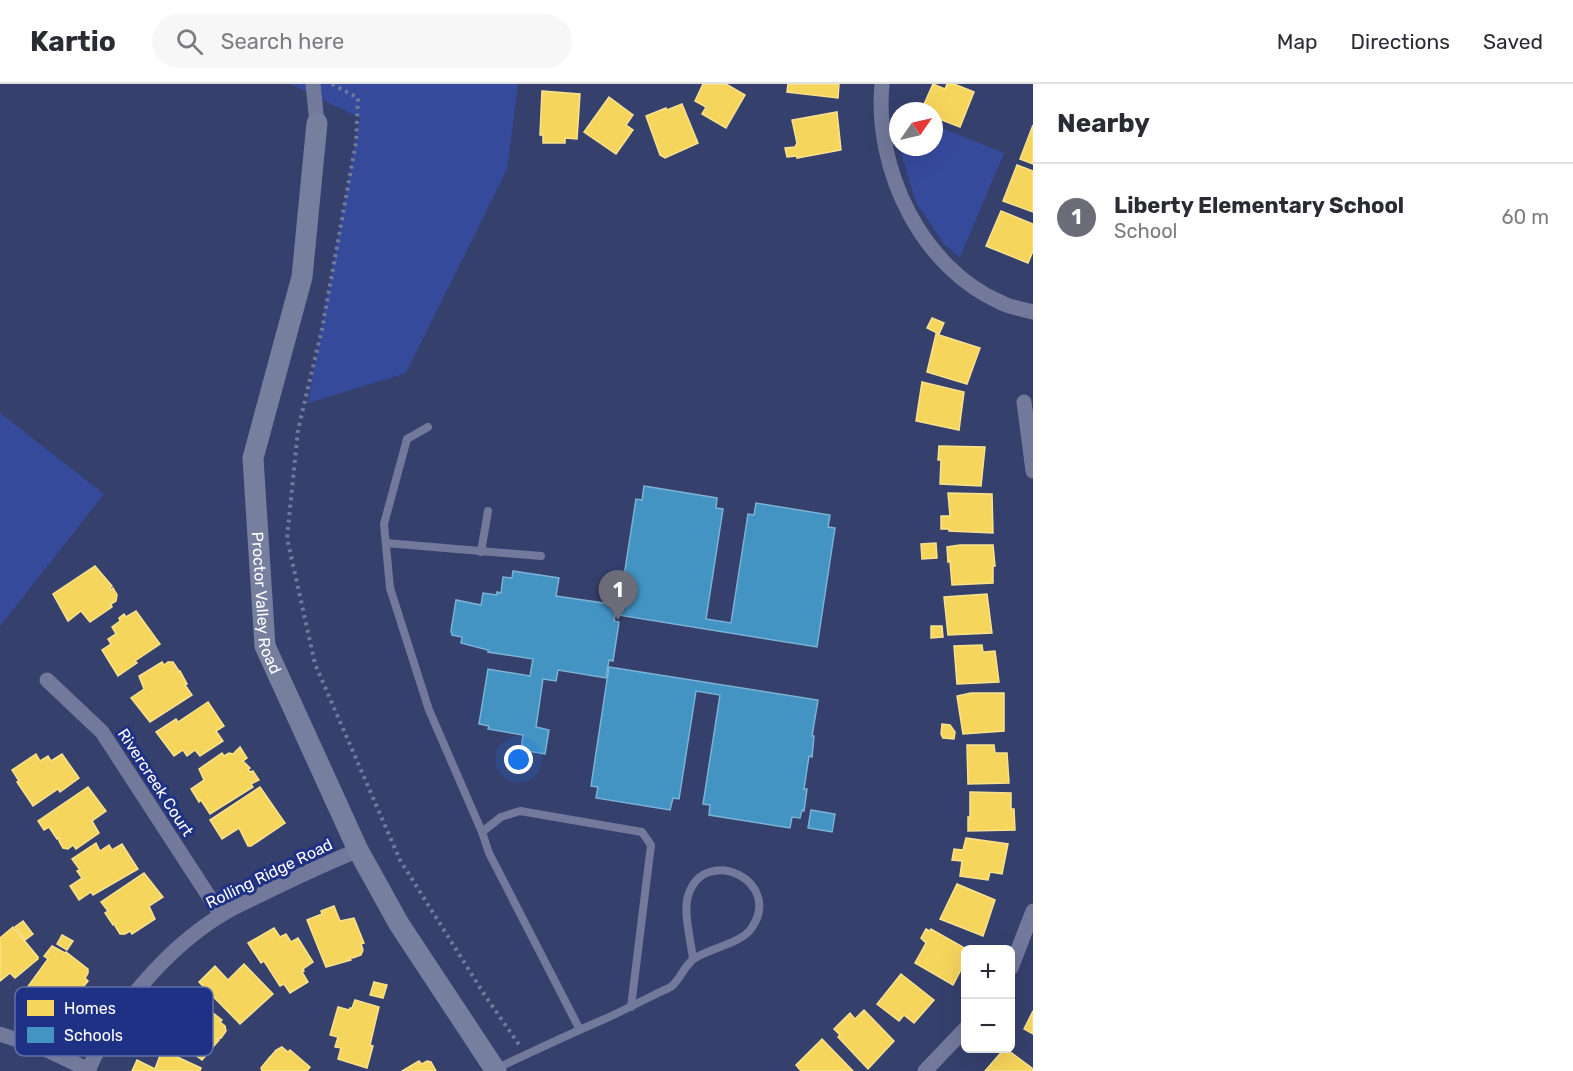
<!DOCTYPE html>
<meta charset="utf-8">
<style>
:root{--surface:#fff;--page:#f7f7f7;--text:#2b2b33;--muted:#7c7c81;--line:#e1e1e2;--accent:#6b6c78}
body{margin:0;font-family:Rubik,sans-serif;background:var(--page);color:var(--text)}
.controls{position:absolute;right:18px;bottom:18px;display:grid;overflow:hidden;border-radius:9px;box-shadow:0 6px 24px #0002}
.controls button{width:54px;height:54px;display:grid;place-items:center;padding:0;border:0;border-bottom:2px solid var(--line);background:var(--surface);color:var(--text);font:30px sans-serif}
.compass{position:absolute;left:889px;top:18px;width:54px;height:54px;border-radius:50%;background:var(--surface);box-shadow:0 6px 24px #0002;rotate:56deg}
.you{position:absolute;left:519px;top:676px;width:21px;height:21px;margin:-15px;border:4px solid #fff;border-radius:50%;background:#1a73e8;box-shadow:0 0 0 9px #1a73e833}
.badge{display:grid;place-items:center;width:39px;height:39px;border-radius:50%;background:var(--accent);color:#fff;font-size:20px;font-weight:700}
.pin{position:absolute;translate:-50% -50px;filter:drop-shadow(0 2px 3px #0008)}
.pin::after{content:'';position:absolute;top:32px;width:21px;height:18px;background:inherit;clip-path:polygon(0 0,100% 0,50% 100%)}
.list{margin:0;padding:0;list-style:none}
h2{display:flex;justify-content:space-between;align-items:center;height:78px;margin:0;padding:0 24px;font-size:26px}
h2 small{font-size:20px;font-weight:400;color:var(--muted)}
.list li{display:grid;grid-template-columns:39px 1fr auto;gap:18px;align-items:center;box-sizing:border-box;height:108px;padding:0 24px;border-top:2px solid var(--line)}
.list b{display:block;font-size:22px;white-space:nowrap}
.list p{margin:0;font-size:20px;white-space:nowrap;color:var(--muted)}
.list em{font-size:20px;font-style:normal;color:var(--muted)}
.icon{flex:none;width:33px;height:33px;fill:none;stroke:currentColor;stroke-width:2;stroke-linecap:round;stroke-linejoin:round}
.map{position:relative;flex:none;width:1033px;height:987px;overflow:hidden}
header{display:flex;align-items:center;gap:36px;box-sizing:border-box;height:84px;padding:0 30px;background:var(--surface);border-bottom:2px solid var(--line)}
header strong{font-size:28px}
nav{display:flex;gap:33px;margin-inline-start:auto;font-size:21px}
.search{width:420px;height:54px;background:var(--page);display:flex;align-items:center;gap:15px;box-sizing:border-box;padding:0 21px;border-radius:33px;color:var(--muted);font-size:22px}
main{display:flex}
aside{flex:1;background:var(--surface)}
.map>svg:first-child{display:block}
.green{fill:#364a9c}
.homes{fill:#f6d55c;stroke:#f9e28d;stroke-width:1.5}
.schools{fill:#4393c3;stroke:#7bb3d5;stroke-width:1.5}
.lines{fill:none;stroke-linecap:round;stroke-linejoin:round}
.path{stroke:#72799b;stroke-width:4;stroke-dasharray:3 4.5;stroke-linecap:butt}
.lane{stroke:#72799b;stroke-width:8}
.street{stroke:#72799b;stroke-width:15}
.secondary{stroke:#777f9f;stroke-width:21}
.labels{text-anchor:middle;stroke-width:6;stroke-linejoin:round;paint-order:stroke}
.street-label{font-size:16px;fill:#fff;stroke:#1f3184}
.key{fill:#1f3184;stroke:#626fa9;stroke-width:1.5}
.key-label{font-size:16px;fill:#fff}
</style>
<header>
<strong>Kartio</strong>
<div class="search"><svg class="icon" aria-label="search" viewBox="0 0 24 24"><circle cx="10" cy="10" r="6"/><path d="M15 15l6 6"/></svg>Search here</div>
<nav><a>Map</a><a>Directions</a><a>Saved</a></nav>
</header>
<main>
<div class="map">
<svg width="1033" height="987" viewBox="0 0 1033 987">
<rect width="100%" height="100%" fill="#36406d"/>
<g class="green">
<path d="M 290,0 L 518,0 L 507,85 L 406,289 L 308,319 L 360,34 Z"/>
<path d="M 934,41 L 1004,69 L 960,173 L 944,160 L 916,118 L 899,63 L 934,63 Z"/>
<path d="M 0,329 L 104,410 L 0,542 Z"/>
</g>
<g class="homes">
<path d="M 703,0 L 726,0 L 745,11 L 726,44 L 702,30 L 706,23 L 695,17 Z"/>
<path d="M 788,0 L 839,0 L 838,14 L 787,8 Z"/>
<path d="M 933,0 L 945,5 L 947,0 L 954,0 L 974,8 L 960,43 L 934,33 L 934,27 L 921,27 Z"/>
<path d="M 542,7 L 580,10 L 577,55 L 565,54 L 565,59 L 543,59 L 543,51 L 540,51 Z"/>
<path d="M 609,13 L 633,31 L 626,41 L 633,46 L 616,70 L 584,48 Z"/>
<path d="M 682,20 L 698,59 L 665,74 L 660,71 L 646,32 L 666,24 L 667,26 Z"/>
<path d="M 837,28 L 841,66 L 797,74 L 797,72 L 787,73 L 785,64 L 795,63 L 797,59 L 792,36 Z"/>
<path d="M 1033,41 L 1033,80 L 1020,75 Z"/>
<path d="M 1017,81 L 1033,87 L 1033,128 L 1003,117 Z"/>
<path d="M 1001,127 L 1033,140 L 1033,167 L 1028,179 L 986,162 Z"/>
<path d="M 932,234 L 944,239 L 939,250 L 927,244 Z"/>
<path d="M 936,250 L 980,264 L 967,300 L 927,288 Z"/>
<path d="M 922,298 L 964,308 L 959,346 L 916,337 Z"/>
<path d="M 939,362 L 985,363 L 981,402 L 940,400 L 941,376 L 938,376 Z"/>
<path d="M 948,409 L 992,410 L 993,449 L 949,447 L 949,445 L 941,445 L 941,432 L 950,432 Z"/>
<path d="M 936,459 L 937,474 L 922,475 L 921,460 Z"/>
<path d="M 960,461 L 993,461 L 995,482 L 993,482 L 993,499 L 952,501 L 950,477 L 948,478 L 947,463 Z"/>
<path d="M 95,482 L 112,502 L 110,504 L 111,506 L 113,504 L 117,511 L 116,517 L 111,520 L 112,523 L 90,538 L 81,527 L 68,537 L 53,510 Z"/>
<path d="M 987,510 L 992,549 L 948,551 L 944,513 Z"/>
<path d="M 136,527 L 160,560 L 135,577 L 137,579 L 118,592 L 102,566 L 111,560 L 108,555 L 116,550 L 112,543 L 120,537 L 119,534 L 124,530 L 126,533 Z"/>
<path d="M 931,542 L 942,542 L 943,553 L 931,554 Z"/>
<path d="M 982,561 L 983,568 L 995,567 L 999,598 L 957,600 L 954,562 Z"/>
<path d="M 162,578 L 164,581 L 168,578 L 173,578 L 179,587 L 178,589 L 180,587 L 187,600 L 185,601 L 192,611 L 150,638 L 131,614 L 144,605 L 139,592 Z"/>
<path d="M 971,609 L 1004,609 L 1004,647 L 963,650 L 957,612 Z"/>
<path d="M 208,618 L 224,642 L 216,647 L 223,657 L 200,672 L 195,666 L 187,672 L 183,666 L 174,672 L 156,648 L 176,635 L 178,638 Z"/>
<path d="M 942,640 L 950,641 L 955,648 L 954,655 L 943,654 L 941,650 Z"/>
<path d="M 967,661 L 994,661 L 995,669 L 1007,669 L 1009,699 L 968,700 Z"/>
<path d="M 240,663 L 247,674 L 243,677 L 250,684 L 248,685 L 250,688 L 253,687 L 259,696 L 251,700 L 253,703 L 210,730 L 201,716 L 199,718 L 191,705 L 204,696 L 199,685 L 222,669 L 224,672 L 229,669 L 233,670 Z"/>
<path d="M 36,670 L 40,677 L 48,672 L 51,677 L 62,670 L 79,694 L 60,708 L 58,705 L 33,722 L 17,698 L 19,697 L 12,686 Z"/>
<path d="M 88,703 L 106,727 L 92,737 L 99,749 L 76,765 L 73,761 L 68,765 L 63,764 L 59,757 L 59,754 L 57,755 L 49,743 L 44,746 L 38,737 Z"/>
<path d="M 260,703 L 285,739 L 251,762 L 248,762 L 239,744 L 222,755 L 210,736 Z"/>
<path d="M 970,708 L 1011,709 L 1011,725 L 1014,725 L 1015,746 L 968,747 L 968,733 L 970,733 Z"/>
<path d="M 966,754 L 1008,760 L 1002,790 L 990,788 L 988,796 L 960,792 L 962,777 L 952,776 L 954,765 L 963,766 Z"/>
<path d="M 96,759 L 100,767 L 109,761 L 112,766 L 122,760 L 138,785 L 93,811 L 91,808 L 79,816 L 70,802 L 82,794 L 77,787 L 80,786 L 72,775 Z"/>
<path d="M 144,789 L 163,813 L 149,822 L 155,835 L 132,850 L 130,847 L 125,850 L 120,850 L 115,842 L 116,839 L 113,841 L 105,829 L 108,827 L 101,818 Z"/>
<path d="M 957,800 L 995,816 L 983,852 L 940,835 Z"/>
<path d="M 334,822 L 340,837 L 354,834 L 364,859 L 361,860 L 363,866 L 361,871 L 353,874 L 350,873 L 351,876 L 326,883 L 307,836 L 322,830 L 321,827 Z"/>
<path d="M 23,837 L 33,850 L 25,856 L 15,843 Z"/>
<path d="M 13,843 L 38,873 L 38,875 L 15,894 L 10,889 L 0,897 L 0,854 Z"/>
<path d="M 274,844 L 280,853 L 286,850 L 291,858 L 298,854 L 313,878 L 303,885 L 304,887 L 302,888 L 308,898 L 290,909 L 284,900 L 280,902 L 264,877 L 261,879 L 248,859 Z"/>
<path d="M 926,845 L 930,847 L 931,845 L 968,866 L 966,866 L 966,872 L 960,881 L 963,882 L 953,901 L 915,879 L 926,859 L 921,854 Z"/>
<path d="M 62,851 L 73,857 L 67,866 L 57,860 Z"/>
<path d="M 52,862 L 65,869 L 66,868 L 88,885 L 88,889 L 85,894 L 88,897 L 71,918 L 60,911 L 50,924 L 27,904 L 48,875 L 44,872 Z"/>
<path d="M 244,880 L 273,910 L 240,940 L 199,898 L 215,882 L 228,896 Z"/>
<path d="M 901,890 L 934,916 L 914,939 L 904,931 L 899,937 L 877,920 Z"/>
<path d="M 374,898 L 387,901 L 383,914 L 370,911 Z"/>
<path d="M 355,916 L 379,923 L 370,961 L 373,962 L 367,984 L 338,975 L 341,964 L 335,963 L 338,953 L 330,951 L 338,923 L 349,926 L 350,924 L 352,924 Z"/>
<path d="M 178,919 L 190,930 L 200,919 L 222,936 L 220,938 L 225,942 L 226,947 L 221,954 L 217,955 L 219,956 L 202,976 L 161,945 Z"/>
<path d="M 864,926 L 894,957 L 868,985 L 838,953 L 840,951 L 834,945 L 850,929 L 855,935 Z"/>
<path d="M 1033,927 L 1033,950 L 1024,945 Z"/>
<path d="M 822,955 L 853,987 L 801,987 L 796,981 Z"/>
<path d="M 282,963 L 288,968 L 290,966 L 310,983 L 307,987 L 262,987 L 261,984 L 270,973 L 272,974 L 271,972 L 276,966 Z"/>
<path d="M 1005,964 L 1033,985 L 1033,987 L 985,987 Z"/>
<path d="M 162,966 L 201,984 L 200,987 L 132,987 L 137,976 L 155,985 Z"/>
<path d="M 419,977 L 422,980 L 427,977 L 431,978 L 436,987 L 402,987 Z"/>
</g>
<g class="schools">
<path d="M 644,402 L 717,414 L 716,424 L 723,425 L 706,535 L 731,539 L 748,430 L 754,431 L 756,419 L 830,431 L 828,443 L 835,444 L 817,563 L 618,531 L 636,415 L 642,416 Z"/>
<path d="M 513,487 L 559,494 L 556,512 L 617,521 L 614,537 L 619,538 L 613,577 L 609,576 L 606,594 L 558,586 L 556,597 L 543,595 L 536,643 L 549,646 L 545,670 L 521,666 L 523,651 L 488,645 L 489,642 L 479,640 L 488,585 L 530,592 L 533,575 L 488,568 L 488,566 L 461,559 L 462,553 L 452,551 L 451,547 L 456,516 L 481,521 L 483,509 L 497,511 L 497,508 L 501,509 L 503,493 L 512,494 Z"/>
<path d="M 609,583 L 818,616 L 812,652 L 814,652 L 812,673 L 809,672 L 804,705 L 807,705 L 804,727 L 802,726 L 800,734 L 792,733 L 790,744 L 709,731 L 710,721 L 703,720 L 720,611 L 696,607 L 679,715 L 673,714 L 670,726 L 596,714 L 598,703 L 591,702 Z"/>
<path d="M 811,726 L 835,730 L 832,748 L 808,744 Z"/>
</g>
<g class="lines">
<path class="path" d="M 332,0 L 358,14 L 356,58 L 322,245 L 298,346 L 287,454 L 315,580 L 400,776 L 484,910 L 520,962"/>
<g class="lane">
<path d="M 428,343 L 407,355 L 384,440 L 390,504 L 429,626 L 482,748"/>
<path d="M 386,459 L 541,472"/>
<path d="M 481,468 L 488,427"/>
<path d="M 580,946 L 489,769 L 482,748 L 501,733 L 520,727 L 642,748 L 651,761 L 631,923"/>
<path d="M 495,985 C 532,968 569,950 607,934 C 624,926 640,918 656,910 C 661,907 668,905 672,902 C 681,894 685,880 695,874 C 711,864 741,859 751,845 C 785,797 704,759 688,812 C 683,827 691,858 693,875"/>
</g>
<g class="street">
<path d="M 313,0 L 317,39"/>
<path d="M 882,0 C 874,85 921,184 1002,219 C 1012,224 1023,225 1033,228"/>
<path d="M 1024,318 L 1033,387"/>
<path d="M 47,596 L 102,648 L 221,831"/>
<path d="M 1011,884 L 1033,827"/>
<path d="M 0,950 L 45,965 L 89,986"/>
<path d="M 88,987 C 113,927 165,866 221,831 C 233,823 248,817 262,810 C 294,794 325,780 358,766"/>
<path d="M 925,987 L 966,944"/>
</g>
<path class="secondary" id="s1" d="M 317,39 L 302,193 L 253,374 L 265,562 L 358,766 L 399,840 L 496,987"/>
</g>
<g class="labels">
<g class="street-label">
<text dy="6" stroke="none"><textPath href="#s1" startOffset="488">Proctor Valley Road</textPath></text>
<text transform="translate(156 698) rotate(57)" y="6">Rivercreek Court</text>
<text transform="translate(269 789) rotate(-26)" y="6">Rolling Ridge Road</text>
</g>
</g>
<rect x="15" y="903" width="198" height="69" rx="9" class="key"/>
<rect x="27" y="916" width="27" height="16" fill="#f6d55c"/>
<rect x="27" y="943" width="27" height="16" fill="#4393c3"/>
<g class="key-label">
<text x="64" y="930">Homes</text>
<text x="64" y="957">Schools</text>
</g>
</svg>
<div class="controls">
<button>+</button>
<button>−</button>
</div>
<svg class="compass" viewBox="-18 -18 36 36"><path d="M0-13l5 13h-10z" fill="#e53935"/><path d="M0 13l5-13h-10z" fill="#7c7c81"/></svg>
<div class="you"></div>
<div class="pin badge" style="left:618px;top:536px">1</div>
</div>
<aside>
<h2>Nearby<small></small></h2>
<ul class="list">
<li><span class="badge">1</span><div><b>Liberty Elementary School</b><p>School</p></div><em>60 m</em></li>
</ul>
</aside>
</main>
